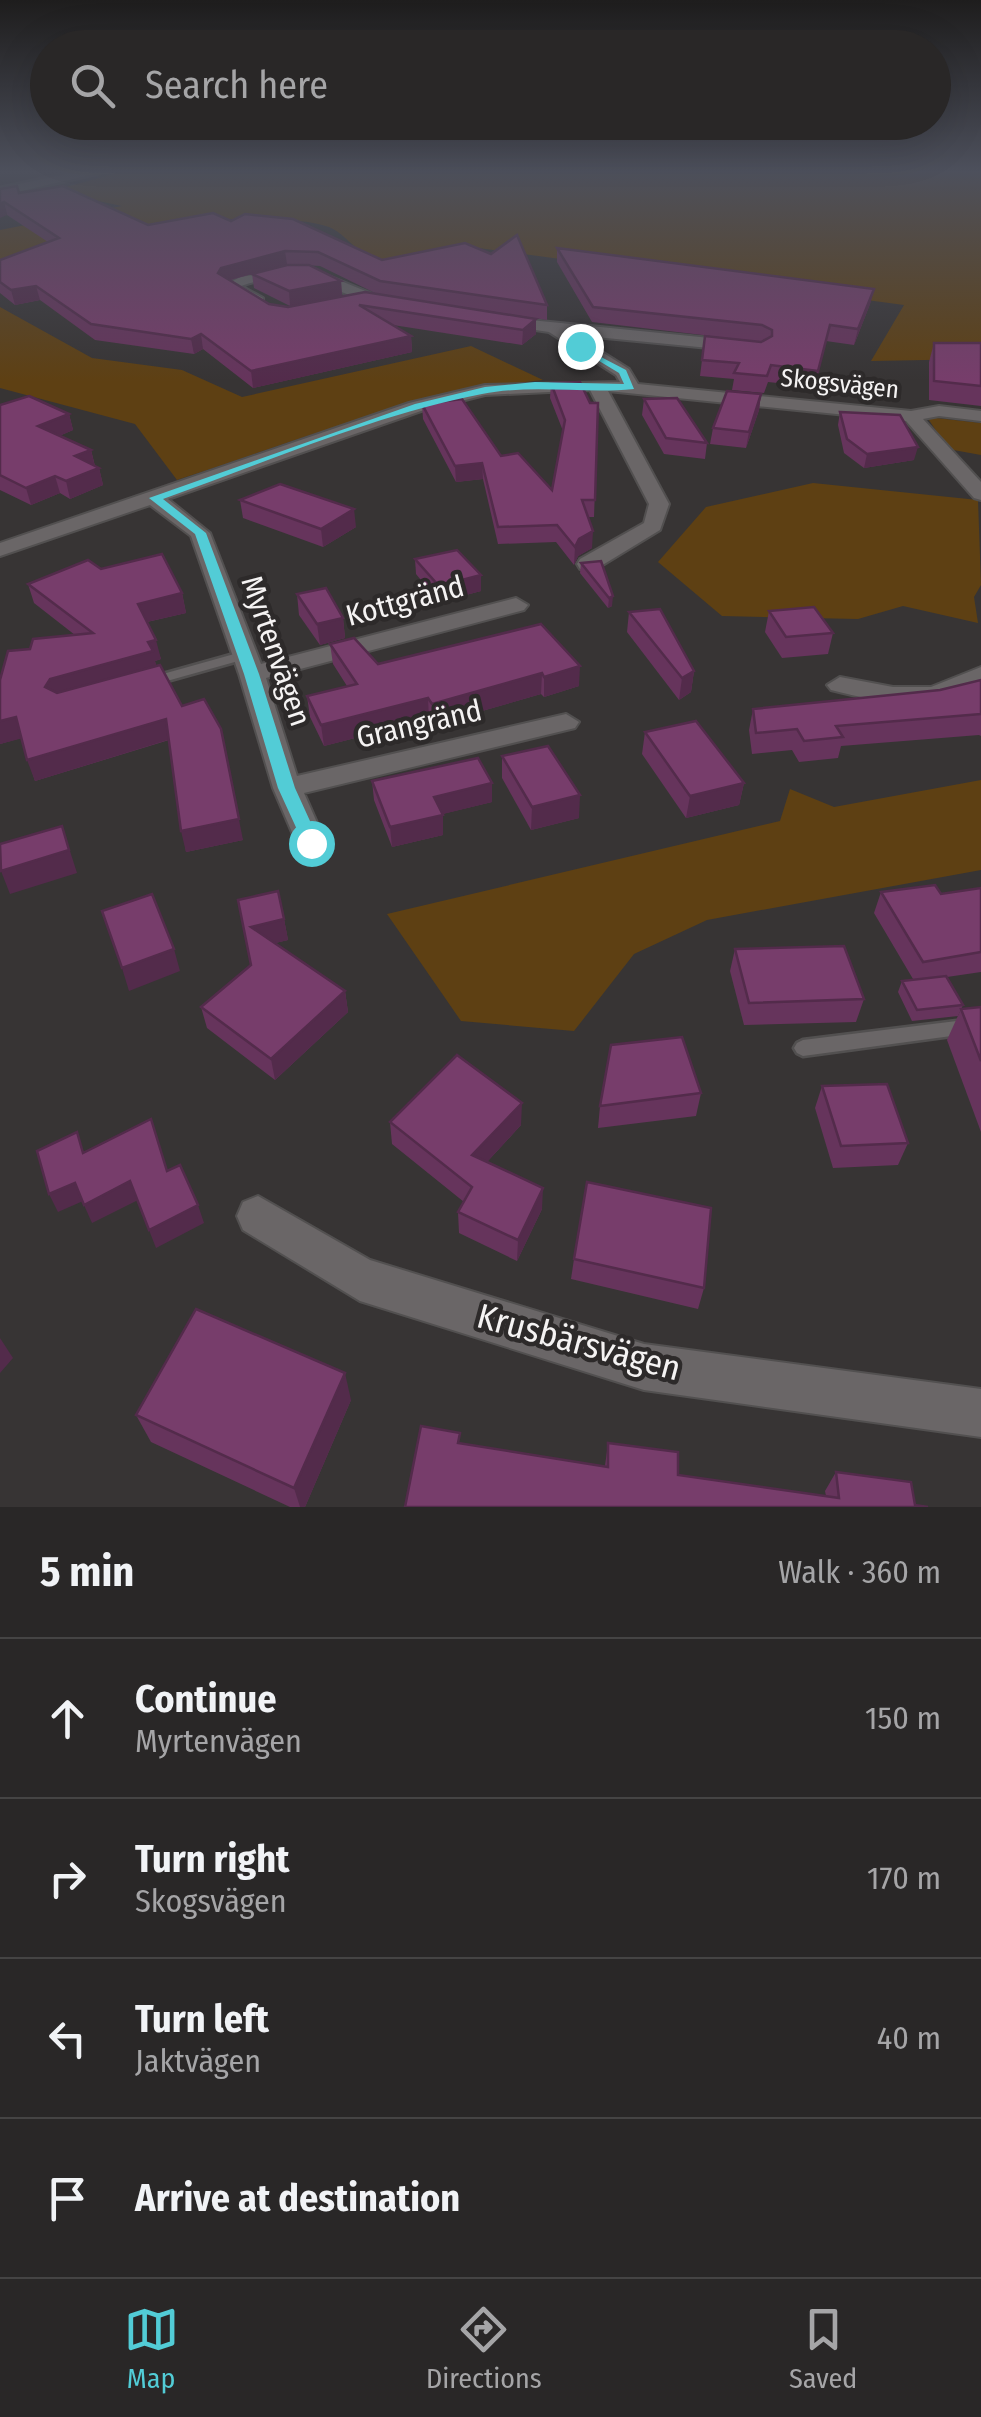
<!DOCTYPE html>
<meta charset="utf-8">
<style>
:root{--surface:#292727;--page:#312f2f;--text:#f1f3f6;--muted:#a5a5a7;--line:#454444;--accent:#52ccd6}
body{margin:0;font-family:"Fira Sans Condensed",sans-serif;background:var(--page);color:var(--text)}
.stop{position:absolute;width:30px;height:30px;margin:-22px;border:8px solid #52ccd6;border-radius:50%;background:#fff}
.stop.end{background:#52ccd6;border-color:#fff;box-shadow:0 2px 10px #0008}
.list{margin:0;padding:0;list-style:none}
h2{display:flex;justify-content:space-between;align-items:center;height:130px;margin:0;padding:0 40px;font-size:42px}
h2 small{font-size:32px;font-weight:400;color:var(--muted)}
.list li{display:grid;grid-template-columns:65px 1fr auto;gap:30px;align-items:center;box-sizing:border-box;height:160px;padding:0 40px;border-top:2px solid var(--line)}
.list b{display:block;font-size:38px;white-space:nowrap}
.list p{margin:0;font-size:32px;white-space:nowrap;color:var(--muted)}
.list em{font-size:32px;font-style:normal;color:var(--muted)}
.icon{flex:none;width:55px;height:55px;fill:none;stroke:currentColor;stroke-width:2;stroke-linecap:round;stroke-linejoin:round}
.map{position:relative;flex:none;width:981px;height:1507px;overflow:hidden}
.search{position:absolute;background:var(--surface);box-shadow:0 10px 40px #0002;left:30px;right:30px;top:30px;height:110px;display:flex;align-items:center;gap:25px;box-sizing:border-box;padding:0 35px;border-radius:55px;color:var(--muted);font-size:38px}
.sheet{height:770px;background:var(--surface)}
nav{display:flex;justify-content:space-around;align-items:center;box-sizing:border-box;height:140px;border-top:2px solid var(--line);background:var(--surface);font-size:28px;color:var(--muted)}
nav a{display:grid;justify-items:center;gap:5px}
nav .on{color:var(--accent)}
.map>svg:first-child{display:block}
.green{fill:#5e4013}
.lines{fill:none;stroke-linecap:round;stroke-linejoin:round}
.service-casing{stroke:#525050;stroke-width:5}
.minor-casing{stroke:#525050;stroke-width:4}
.tertiary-casing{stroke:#525050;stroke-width:5}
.service{fill:#6a6667;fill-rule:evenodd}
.minor{fill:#6a6667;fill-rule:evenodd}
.tertiary{fill:#6a6667;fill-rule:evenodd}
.wall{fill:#66345c;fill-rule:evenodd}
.shaded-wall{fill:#532b4b}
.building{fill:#773d6b;stroke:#532b4b;stroke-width:2.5}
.route{fill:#52ccd6}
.labels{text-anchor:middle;stroke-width:9;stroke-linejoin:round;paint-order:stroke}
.far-street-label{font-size:25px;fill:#f5f3f3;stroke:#2d2a2a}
.street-label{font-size:30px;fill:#f5f3f3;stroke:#2d2a2a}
.near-street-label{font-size:35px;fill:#f5f3f3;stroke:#2d2a2a}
</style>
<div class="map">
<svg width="981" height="1507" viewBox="0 0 981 1507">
<rect width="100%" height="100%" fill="#373434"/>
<g class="green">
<path d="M 129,170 L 981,170 L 981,359 L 871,361 L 904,305 L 471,247 L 352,277 L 360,251 C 351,244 340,231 329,227 C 264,205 61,231 0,261 L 0,230 L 122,206 L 51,191 Z"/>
<path d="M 0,307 L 92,358 L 182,370 L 242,397 L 471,346 L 543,380 C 417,392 297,441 177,480 L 135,424 L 0,388 Z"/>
<path d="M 927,417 L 981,423 L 981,455 L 948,449 Z"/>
<path d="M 813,483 L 978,500 L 981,585 L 974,597 L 978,623 L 903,606 L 858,619 L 722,616 L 658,562 L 706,507 Z"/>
<path d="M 981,780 L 981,870 L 707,920 L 634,954 L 574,1031 L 461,1021 L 387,914 L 780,821 L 790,789 L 834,807 Z"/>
</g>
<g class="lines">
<g class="service-casing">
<g id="service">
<path d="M 245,651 L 249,652 L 251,655 L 249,658 L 149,686 L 143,682 L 145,679 Z"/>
<path d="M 981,1018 L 981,1032 L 803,1056 L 797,1053 L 794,1048 L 797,1043 L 803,1040 Z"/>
</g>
</g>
<g class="minor-casing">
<g id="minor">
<path d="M 290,269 L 326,275 L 400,305 L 393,309 C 335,296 304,263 241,286 L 263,298 L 263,304 L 258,305 L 224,286 L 240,277 Z"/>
<path d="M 500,317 L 740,341 L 748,346 L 740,351 L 575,335 L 629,369 L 638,384 L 911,411 L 939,406 L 981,411 L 981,421 L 939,416 L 923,419 L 981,482 L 981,500 L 974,498 L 906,421 L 608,391 L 669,504 L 660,530 L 596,569 L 580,569 L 577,564 L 580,559 L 644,523 L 649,504 L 590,390 L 485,395 L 421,411 L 168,499 L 210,533 L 261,664 L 516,598 L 528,605 L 524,610 L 266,678 L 297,776 L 566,714 L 579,722 L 575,728 L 304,793 L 326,843 L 322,851 L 311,854 L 300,851 L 273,788 L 239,674 L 191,536 L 150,505 L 0,556 L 0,543 L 409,403 L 485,385 L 620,382 L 616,375 L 549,332 L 495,324 L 495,318 Z"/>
<path d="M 981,667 L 981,687 C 936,715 879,702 831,690 L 827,685 L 840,677 L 893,687 L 931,687 Z"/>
<path d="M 258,1196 L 370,1260 L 644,1344 L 981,1389 L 981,1437 L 644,1390 L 360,1301 L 243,1230 L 237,1216 L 243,1202 Z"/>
</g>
</g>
<g class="tertiary-casing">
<path id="tertiary" d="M 85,170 L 111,170 L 0,196 L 0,188 Z"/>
</g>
<use href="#service" class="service"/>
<use href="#minor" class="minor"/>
<use href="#tertiary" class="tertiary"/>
</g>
<g class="wall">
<path d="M 0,189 L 148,225 L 231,221 L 547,305 L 547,320 L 457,306 L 536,334 L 522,345 L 393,325 L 411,336 L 412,352 L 253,388 L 203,349 L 194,354 L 95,340 L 40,300 L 15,305 L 0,293 L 0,260 L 48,242 L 7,215 ZM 287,264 L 320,266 L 379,295 L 288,307 L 269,304 L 231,280 L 252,274 L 254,288 L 290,306 L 342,296 L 341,281 L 266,270 Z"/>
<path d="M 557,248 L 874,289 L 870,304 L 854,345 L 826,341 L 815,387 L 768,382 L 764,393 L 732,390 L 734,379 L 700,376 L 705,336 L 762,342 L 592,322 L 557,262 Z"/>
<path d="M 934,343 L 981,343 L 981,406 L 929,400 L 929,362 Z"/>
<path d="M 551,383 L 590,403 L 598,403 L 594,517 L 588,517 L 592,548 L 578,556 L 574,565 L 556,542 L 498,544 L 483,479 L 456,482 L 423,419 L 422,404 L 552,490 L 563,431 L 550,398 Z"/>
<path d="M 761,394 L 759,410 L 746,448 L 710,444 L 713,428 Z"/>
<path d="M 644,399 L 707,443 L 705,459 L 664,454 L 642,415 Z"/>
<path d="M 0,405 L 69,414 L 73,430 L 59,436 L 91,450 L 95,466 L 99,468 L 103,485 L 70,499 L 60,493 L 31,505 L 0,490 Z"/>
<path d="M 840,412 L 914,460 L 864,468 L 844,453 L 838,425 Z"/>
<path d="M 240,500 L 356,527 L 323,547 L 243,518 Z"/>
<path d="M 415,559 L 481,591 L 439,602 L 416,574 Z"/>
<path d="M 601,561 L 612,606 L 608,608 L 580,573 L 581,563 Z"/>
<path d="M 101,569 L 182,593 L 186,613 L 147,622 L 161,659 L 155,661 L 156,666 L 243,840 L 186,852 L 169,740 L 35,781 L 21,738 L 0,744 L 0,680 L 30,649 L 75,635 L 34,603 L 28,584 Z"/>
<path d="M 297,594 L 343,618 L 345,638 L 320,645 L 299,615 Z"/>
<path d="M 769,611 L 833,633 L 828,654 L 782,658 L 765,632 Z"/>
<path d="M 629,612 L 694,671 L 691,692 L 679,700 L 627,632 Z"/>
<path d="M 541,624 L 579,686 L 544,697 L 541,694 L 433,725 L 429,719 L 324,746 L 310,717 L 307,696 L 347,686 L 333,664 L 330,644 L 378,664 Z"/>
<path d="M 981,680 L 981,736 L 979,735 L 841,746 L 838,758 L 799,762 L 792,750 L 752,754 L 749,730 L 753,709 L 940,690 Z"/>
<path d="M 645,732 L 744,783 L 739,805 L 686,818 L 642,754 Z"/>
<path d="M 502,756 L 579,818 L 531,830 L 502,778 Z"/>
<path d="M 372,781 L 492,783 L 492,802 L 442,814 L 443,835 L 392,847 L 374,800 Z"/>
<path d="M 981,888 L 981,972 L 947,977 L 963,1005 L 958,1016 L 912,1021 L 898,992 L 902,981 L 913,979 L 874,913 L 881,892 L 941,894 Z"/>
<path d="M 284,919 L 288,940 L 275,943 L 345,991 L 348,1012 L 275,1080 L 207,1028 L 201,1007 L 251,965 Z"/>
<path d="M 735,949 L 864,999 L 856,1022 L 744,1025 L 730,971 Z"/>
<path d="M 981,1007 L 981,1132 L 947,1040 L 961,1009 Z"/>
<path d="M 822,1086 L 908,1143 L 898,1165 L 833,1168 L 815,1108 Z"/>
<path d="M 701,1093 L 696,1116 L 598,1128 L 600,1106 Z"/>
<path d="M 390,1122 L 521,1125 L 487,1162 L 542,1209 L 517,1261 L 459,1233 L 458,1212 L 464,1202 L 392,1144 Z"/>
<path d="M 574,1259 L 704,1288 L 698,1309 L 571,1279 Z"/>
<path d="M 351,1400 L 305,1507 L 290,1507 L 151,1442 L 136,1415 Z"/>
<path d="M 460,1443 L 605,1466 L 608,1443 L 678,1475 L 826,1496 L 825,1491 L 836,1472 L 915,1505 L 405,1507 Z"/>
</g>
<g class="shaded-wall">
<path d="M 4,202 L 7,215 L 0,218 L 0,204 Z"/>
<path d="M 285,251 L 287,264 L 223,282 L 218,273 L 221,268 Z"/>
<path d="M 341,281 L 342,296 L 290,306 L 289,291 Z"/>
<path d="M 36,286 L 40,300 L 15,305 L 11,290 Z"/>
<path d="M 874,289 L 870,304 L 854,345 L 858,329 Z"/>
<path d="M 536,319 L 536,334 L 522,345 L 523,330 Z"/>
<path d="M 201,334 L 203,349 L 194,354 L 191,339 Z"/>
<path d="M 411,336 L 412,352 L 253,388 L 251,371 Z"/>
<path d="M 761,394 L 759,410 L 746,448 L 749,432 Z"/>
<path d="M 69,414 L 73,430 L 43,443 L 38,426 Z"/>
<path d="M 918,447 L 914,460 L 864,468 L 867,454 Z"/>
<path d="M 91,450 L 95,467 L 75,456 Z"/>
<path d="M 482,463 L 483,479 L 456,482 L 455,466 Z"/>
<path d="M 99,468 L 103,485 L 70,499 L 66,481 Z"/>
<path d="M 55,476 L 60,493 L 31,505 L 26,488 Z"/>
<path d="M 354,509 L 356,527 L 323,547 L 321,529 Z"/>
<path d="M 593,531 L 592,548 L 578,556 L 574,565 L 575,547 L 579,539 Z"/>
<path d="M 481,575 L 481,591 L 439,602 L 439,586 Z"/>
<path d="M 182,593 L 186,613 L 142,623 L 138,604 Z"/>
<path d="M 613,596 L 612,606 L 608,608 L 609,598 Z"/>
<path d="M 343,618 L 345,638 L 320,645 L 317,624 Z"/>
<path d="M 156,640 L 161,659 L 155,661 L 158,671 L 51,707 L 45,687 L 50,679 Z"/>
<path d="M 580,666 L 579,686 L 544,697 L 544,677 Z"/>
<path d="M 694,671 L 691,692 L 679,700 L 682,678 Z"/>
<path d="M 542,673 L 541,694 L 433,725 L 432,704 Z"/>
<path d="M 428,698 L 429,719 L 324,746 L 321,725 Z"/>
<path d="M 16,717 L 23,738 L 0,744 L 0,721 Z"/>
<path d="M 166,719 L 171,739 L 35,781 L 27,760 Z"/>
<path d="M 221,729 L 243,840 L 186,852 L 181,831 Z"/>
<path d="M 492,783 L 492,802 L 435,816 L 434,797 Z"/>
<path d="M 744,783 L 739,805 L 686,818 L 690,796 Z"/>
<path d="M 580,795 L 579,818 L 531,830 L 532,807 Z"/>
<path d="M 443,815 L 443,835 L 392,847 L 390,827 Z"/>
<path d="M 62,826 L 77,873 L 10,894 L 1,871 Z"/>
<path d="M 284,919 L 288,940 L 255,948 L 251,927 Z"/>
<path d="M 174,949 L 180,971 L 129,991 L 122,968 Z"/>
<path d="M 345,991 L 348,1012 L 275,1080 L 271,1059 Z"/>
<path d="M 522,1103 L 521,1125 L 473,1177 L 472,1155 Z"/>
<path d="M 130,1181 L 138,1200 L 92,1223 L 84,1205 Z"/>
<path d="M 75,1183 L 83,1201 L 58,1212 L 49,1194 Z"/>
<path d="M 543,1188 L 542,1209 L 517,1261 L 518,1240 Z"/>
<path d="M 198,1205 L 204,1223 L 156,1248 L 149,1230 Z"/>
<path d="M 0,1338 L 13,1358 L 0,1373 Z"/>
<path d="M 345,1373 L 351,1400 L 305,1507 L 300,1507 L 294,1488 Z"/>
</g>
<g class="building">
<path d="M 17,186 L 19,193 L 63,186 L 148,225 L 213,213 L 231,221 L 245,214 L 293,219 L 382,260 L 465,243 L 491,254 L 517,235 L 547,305 L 380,281 L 318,252 L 285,251 L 221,268 L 218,273 L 269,304 L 288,307 L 365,292 L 536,319 L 523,330 L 359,305 L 411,336 L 251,371 L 201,334 L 191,339 L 91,324 L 36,286 L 11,290 L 0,282 L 0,260 L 59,238 L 4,202 L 0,204 L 0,189 Z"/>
<path d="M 557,248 L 874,289 L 858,329 L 830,325 L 818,371 L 771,365 L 767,376 L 734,373 L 739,363 L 702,360 L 705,336 L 761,342 L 772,336 L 772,330 L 762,325 L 593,307 Z"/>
<path d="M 287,265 L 309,265 L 341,281 L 289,291 L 252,274 Z"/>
<path d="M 934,343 L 981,343 L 981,386 L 934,381 Z"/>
<path d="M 580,382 L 590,403 L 598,403 L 595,500 L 582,500 L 593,531 L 579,539 L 575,547 L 557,525 L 498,527 L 482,463 L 455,466 L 422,404 L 462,399 L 501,456 L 518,453 L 552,490 L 565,420 L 551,383 Z"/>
<path d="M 727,391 L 761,394 L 749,432 L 713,428 Z"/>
<path d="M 29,396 L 69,414 L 38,426 L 91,450 L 75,456 L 99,468 L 66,481 L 55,476 L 26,488 L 0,475 L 0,405 Z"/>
<path d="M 677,398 L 707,443 L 666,438 L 644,399 Z"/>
<path d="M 840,412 L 900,415 L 918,447 L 867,454 L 847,439 Z"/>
<path d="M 280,484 L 354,509 L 321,529 L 240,500 Z"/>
<path d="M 457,550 L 481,575 L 439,586 L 415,559 Z"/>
<path d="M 162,554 L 182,593 L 138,604 L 156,640 L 148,642 L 153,651 L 50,679 L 45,687 L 57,693 L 160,665 L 182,706 L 204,699 L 221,729 L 239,819 L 181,831 L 166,719 L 27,760 L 16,717 L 0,721 L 0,680 L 8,651 L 30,649 L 33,639 L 93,633 L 28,584 L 88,560 L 101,569 Z"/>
<path d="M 601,561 L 613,596 L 609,598 L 581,563 Z"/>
<path d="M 326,588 L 343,618 L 317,624 L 297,594 Z"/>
<path d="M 814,607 L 833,633 L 786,637 L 769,611 Z"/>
<path d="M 660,609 L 694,671 L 682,678 L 629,612 Z"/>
<path d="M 541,624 L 580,666 L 544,677 L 542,673 L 432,704 L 428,698 L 321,725 L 307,696 L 357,684 L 330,644 L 354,638 L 378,664 Z"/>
<path d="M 981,680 L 981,714 L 836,726 L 843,737 L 804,741 L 797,729 L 756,733 L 753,709 L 940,690 Z"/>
<path d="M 696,721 L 744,783 L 690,796 L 645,732 Z"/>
<path d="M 548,746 L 580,795 L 532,807 L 502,756 Z"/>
<path d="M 478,758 L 492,783 L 434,797 L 443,815 L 390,827 L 372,781 Z"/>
<path d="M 62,826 L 69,850 L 1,871 L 0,844 Z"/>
<path d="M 935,885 L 941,894 L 981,888 L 981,952 L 923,962 L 881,892 Z"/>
<path d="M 278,891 L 284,919 L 251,927 L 345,991 L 271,1059 L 201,1007 L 251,965 L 238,900 Z"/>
<path d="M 152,894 L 174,949 L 122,968 L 102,911 Z"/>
<path d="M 844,946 L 864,999 L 749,1003 L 735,949 Z"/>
<path d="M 946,976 L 963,1005 L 917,1010 L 902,981 Z"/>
<path d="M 981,1007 L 981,1061 L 961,1009 Z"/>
<path d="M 682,1037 L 701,1093 L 600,1106 L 611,1045 Z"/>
<path d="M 457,1055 L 522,1103 L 472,1155 L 543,1188 L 518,1240 L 458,1212 L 472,1187 L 390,1122 Z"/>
<path d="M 887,1084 L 908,1143 L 841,1146 L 822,1086 Z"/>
<path d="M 151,1119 L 167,1171 L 180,1165 L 198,1205 L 149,1230 L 130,1181 L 84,1205 L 75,1183 L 49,1194 L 37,1151 L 77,1132 L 83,1153 Z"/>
<path d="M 587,1182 L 711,1208 L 704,1288 L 574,1259 Z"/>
<path d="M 196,1309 L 345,1373 L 294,1488 L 136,1415 Z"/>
<path d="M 421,1426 L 460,1433 L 458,1443 L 608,1467 L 608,1443 L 678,1452 L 678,1475 L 839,1498 L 836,1472 L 911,1482 L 915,1505 L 928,1507 L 405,1507 Z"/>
</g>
<linearGradient id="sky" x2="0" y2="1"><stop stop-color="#1e1d1d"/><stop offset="0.45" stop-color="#4d505c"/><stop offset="1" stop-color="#4d505c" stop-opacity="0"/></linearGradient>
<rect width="981" height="381" fill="url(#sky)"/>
<path class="route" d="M 576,344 L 626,370 L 634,389 C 584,394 533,384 482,394 C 373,415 268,462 163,499 L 206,533 L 259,674 L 295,788 L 320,843 L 318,847 L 305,847 L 278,788 L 244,674 L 195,534 L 149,498 L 415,404 L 485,387 L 535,382 L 624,384 L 619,373 L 576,347 Z"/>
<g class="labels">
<g class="far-street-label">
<text transform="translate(840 383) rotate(6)" y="9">Skogsvägen</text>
</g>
<g class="street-label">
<text transform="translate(405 601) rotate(-15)" y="10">Kottgränd</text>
<text transform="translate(276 651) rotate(71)" y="10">Myrtenvägen</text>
<text transform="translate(419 724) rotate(-13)" y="10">Grangränd</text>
</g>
<g class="near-street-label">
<text transform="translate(579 1342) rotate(15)" y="12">Krusbärsvägen</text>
</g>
</g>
</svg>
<div class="stop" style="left:311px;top:843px"></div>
<div class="stop end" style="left:580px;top:346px"></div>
<div class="search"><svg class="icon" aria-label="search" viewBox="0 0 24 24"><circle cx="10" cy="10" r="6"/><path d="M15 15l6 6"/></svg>Search here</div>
</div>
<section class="sheet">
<h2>5 min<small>Walk · 360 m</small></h2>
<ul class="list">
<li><svg class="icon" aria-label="ahead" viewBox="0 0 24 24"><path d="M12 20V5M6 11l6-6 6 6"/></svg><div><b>Continue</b><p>Myrtenvägen</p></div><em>150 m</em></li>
<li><svg class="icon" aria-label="right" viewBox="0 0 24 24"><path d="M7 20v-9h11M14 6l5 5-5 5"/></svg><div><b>Turn right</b><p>Skogsvägen</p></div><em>170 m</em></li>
<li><svg class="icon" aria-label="left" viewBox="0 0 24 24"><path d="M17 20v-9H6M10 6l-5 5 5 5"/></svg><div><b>Turn left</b><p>Jaktvägen</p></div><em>40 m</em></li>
<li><svg class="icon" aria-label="arrive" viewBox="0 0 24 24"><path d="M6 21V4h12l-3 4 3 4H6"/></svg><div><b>Arrive at destination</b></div></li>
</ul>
</section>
<nav>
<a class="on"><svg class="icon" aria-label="map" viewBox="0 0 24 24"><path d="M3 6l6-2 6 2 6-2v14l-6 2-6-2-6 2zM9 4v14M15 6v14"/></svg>Map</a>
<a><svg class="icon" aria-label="directions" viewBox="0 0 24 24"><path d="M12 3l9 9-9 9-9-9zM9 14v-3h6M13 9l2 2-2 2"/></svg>Directions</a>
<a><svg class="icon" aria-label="saved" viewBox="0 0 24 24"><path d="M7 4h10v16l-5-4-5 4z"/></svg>Saved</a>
</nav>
